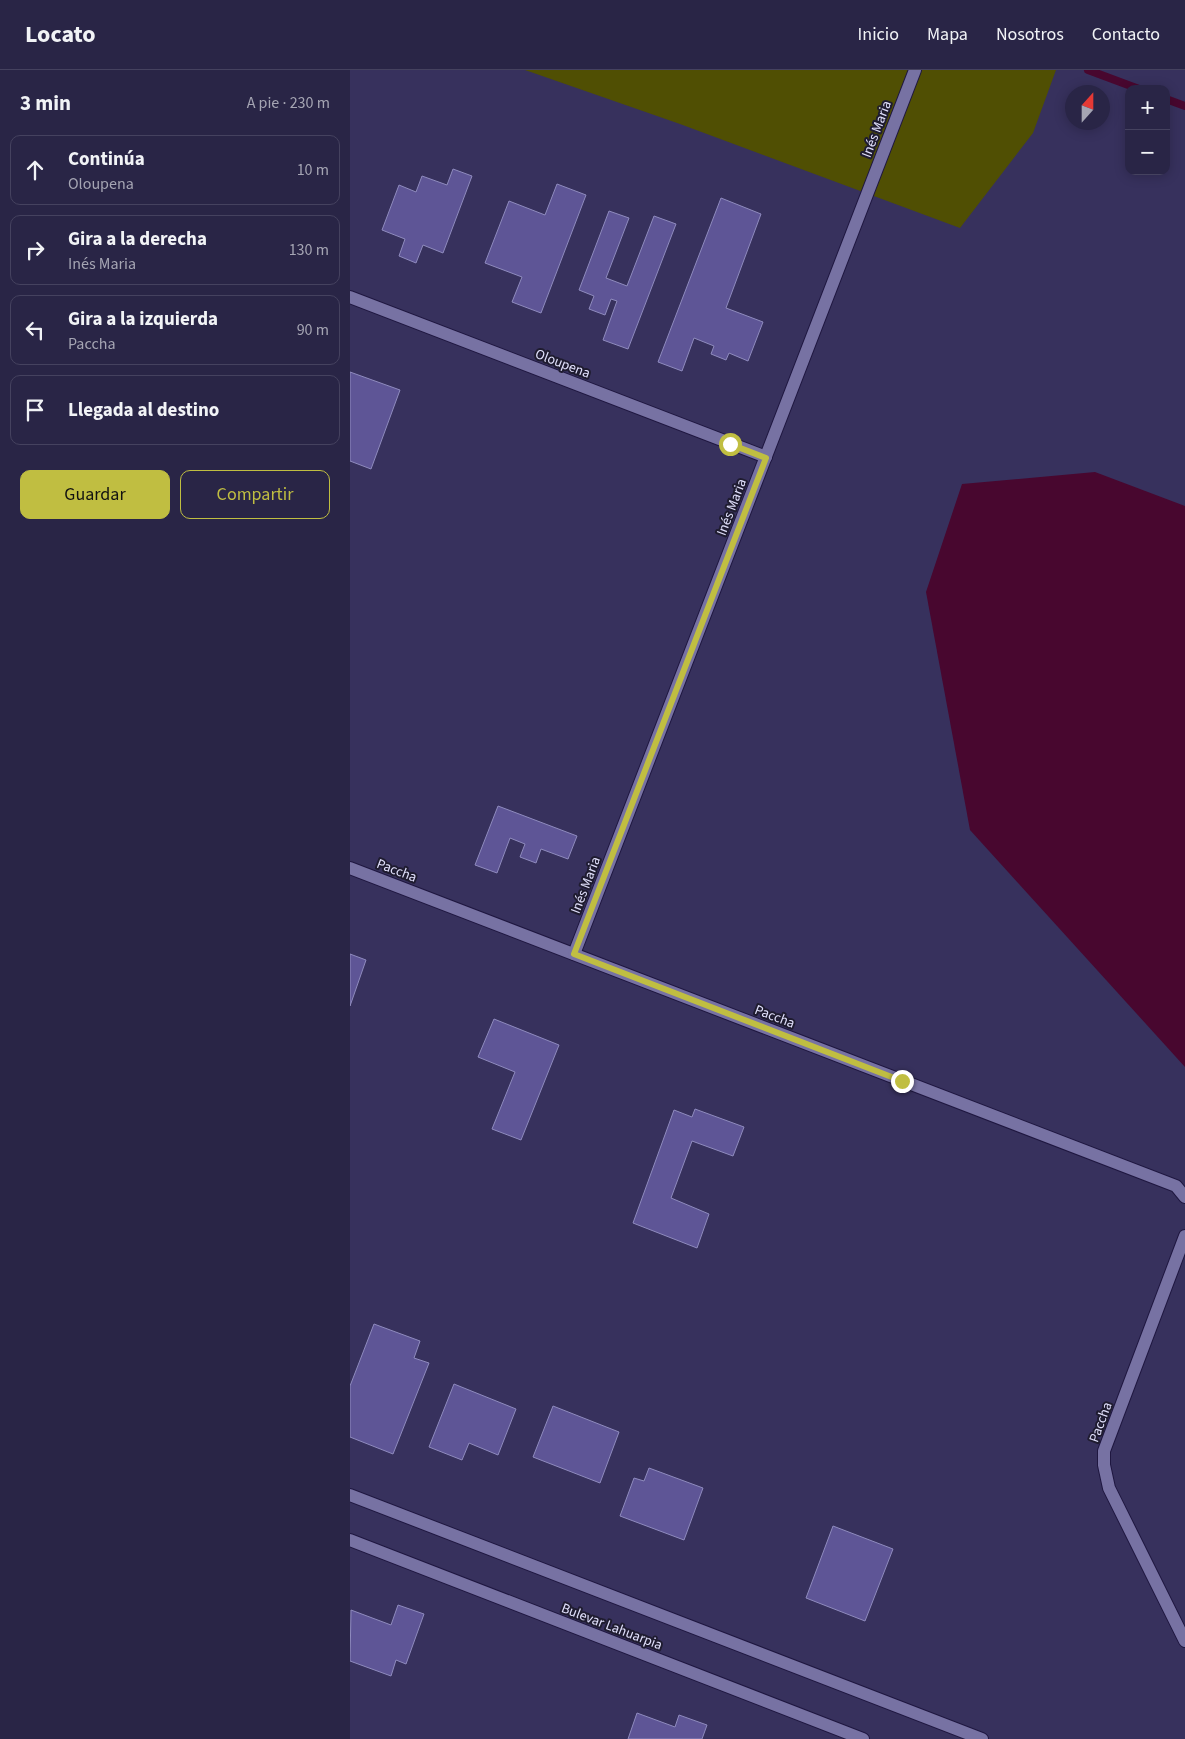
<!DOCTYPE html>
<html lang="es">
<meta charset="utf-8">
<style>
:root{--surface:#292546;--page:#312d4d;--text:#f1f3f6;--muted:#a5a5b3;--line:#45425f;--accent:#c0be41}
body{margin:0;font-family:"Source Sans 3",sans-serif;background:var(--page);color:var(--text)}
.controls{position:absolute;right:15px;top:15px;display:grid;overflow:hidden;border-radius:10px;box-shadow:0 2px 12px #0003}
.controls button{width:45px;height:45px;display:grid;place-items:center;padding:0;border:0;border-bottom:1px solid var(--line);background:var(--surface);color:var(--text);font:25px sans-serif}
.compass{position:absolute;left:715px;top:15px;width:45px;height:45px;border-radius:50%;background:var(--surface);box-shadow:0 2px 12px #0003;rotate:21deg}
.stop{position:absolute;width:15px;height:15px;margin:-11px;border:4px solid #c0be41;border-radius:50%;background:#fff}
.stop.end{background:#c0be41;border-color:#fff;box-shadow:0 1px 5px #0008}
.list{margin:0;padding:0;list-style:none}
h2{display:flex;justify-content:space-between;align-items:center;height:65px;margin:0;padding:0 20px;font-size:21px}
h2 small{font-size:16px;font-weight:400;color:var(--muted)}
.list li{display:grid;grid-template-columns:32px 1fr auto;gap:15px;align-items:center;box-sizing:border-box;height:70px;margin:0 10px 10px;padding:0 10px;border:1px solid var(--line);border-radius:10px}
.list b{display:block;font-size:19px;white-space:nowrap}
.list p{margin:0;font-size:16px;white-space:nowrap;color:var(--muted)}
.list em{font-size:16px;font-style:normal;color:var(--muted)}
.actions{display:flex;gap:10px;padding:15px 20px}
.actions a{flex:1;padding:11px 0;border:1px solid var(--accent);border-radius:10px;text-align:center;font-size:18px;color:var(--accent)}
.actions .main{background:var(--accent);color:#111}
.icon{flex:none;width:28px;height:28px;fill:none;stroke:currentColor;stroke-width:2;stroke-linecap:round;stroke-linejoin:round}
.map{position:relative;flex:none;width:835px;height:1669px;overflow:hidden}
header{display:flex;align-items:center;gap:30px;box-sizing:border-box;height:70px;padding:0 25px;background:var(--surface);border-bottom:1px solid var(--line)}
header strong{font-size:24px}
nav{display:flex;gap:28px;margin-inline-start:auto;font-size:18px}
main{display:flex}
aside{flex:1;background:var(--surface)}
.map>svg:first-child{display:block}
.green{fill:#504f03}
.water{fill:#48072f}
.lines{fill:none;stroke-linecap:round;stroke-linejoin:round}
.stream{stroke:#48072f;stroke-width:8}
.building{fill:#5e5596;stroke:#8f8bbe}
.minor-casing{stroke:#1f1740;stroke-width:14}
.minor{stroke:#7772a3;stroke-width:12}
.route{stroke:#c0be41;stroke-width:6}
.labels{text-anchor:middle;stroke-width:4;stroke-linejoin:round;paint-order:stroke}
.street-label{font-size:14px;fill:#e1e0fc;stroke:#1f1c30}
</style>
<header>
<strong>Locato</strong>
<nav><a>Inicio</a><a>Mapa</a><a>Nosotros</a><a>Contacto</a></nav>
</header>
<main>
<aside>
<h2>3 min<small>A pie · 230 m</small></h2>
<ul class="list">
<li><svg class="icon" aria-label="ahead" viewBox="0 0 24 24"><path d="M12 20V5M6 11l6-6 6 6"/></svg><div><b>Continúa</b><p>Oloupena</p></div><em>10 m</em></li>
<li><svg class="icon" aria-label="right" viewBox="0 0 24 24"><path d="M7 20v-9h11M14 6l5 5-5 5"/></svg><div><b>Gira a la derecha</b><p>Inés Maria</p></div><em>130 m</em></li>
<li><svg class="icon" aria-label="left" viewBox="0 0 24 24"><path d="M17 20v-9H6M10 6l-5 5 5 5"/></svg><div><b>Gira a la izquierda</b><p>Paccha</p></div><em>90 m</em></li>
<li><svg class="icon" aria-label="arrive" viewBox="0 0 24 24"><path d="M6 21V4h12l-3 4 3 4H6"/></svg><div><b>Llegada al destino</b></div></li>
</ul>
<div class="actions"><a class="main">Guardar</a><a>Compartir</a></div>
</aside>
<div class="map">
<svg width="835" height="1669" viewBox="0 0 835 1669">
<rect width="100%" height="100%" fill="#37315d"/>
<path class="green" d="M 175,0 L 706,0 L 683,63 L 610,158 L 330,54 Z"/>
<path class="water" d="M 745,402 L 835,436 L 835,997 L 620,760 L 576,522 L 612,414 Z"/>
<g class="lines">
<g class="stream">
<path d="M 738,0 L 789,19"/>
<path d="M 816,29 L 835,36"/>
</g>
</g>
<g class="building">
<path d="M 103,99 L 122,106 L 93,183 L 73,175 L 66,193 L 49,186 L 55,169 L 32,160 L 49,115 L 66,122 L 72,106 L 97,115 Z"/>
<path d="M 207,114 L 236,125 L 191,243 L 162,232 L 172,207 L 135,193 L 159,131 L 195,145 Z"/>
<path d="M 371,128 L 411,144 L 376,238 L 413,252 L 398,291 L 379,283 L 376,290 L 361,284 L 364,276 L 344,268 L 332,301 L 308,292 Z"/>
<path d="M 259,141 L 279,148 L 256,208 L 277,216 L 304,146 L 326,154 L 278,279 L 253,270 L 267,231 L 261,229 L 255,245 L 239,239 L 244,226 L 229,220 Z"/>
<path d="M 0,302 L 50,320 L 21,399 L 0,391 Z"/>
<path d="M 148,736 L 227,766 L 218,789 L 191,779 L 186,793 L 170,787 L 175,774 L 160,768 L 147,803 L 125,795 Z"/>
<path d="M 0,884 L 16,890 L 0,936 Z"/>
<path d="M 144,949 L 209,975 L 171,1070 L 142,1059 L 165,1002 L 128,987 Z"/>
<path d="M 345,1039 L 394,1057 L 383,1086 L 342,1071 L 321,1128 L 359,1144 L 347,1178 L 283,1153 L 324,1040 L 342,1047 Z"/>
<path d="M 24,1254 L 70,1271 L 64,1288 L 79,1293 L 43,1384 L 0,1367 L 0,1316 Z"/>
<path d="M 104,1314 L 166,1339 L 148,1385 L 119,1373 L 112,1390 L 79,1377 Z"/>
<path d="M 203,1336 L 269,1362 L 250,1413 L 183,1387 Z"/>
<path d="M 299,1398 L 353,1418 L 334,1470 L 270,1446 L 284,1408 L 294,1411 Z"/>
<path d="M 483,1456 L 543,1479 L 515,1551 L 456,1528 Z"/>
<path d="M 48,1535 L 74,1544 L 56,1594 L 46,1590 L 41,1606 L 0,1591 L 1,1540 L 41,1555 Z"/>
<path d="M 287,1643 L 325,1657 L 329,1645 L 357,1655 L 352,1669 L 278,1669 Z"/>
</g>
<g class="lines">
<g class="minor-casing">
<g id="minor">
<path d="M 0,227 L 416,387"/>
<path d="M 0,798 L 826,1116 L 835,1127"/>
<path d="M 224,884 L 565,0"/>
<path d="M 835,1166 L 754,1381 L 754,1395 L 759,1418 L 835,1571"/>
<path d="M 0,1425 L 632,1669"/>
<path d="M 0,1470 L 513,1669"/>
</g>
</g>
<use href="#minor" class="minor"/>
</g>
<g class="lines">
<path class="route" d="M 380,374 L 416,388 L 224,884 L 552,1011"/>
</g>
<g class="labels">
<g class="street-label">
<text transform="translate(526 59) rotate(-69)" y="5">Inés Maria</text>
<text transform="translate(213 293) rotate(21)" y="5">Oloupena</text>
<text transform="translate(381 437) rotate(-69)" y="5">Inés Maria</text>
<text transform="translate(47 800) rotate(21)" y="5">Paccha</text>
<text transform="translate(235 815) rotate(-69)" y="5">Inés Maria</text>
<text transform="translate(425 946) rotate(21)" y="5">Paccha</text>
<text transform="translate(750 1352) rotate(-70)" y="5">Paccha</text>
<text transform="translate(262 1556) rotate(21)" y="5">Bulevar Lahuarpia</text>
</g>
</g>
</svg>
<div class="controls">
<button>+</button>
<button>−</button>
</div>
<svg class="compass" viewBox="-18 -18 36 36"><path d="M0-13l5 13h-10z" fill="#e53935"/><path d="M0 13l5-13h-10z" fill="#a5a5b3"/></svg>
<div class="stop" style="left:380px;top:374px"></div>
<div class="stop end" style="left:552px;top:1011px"></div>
</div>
</main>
